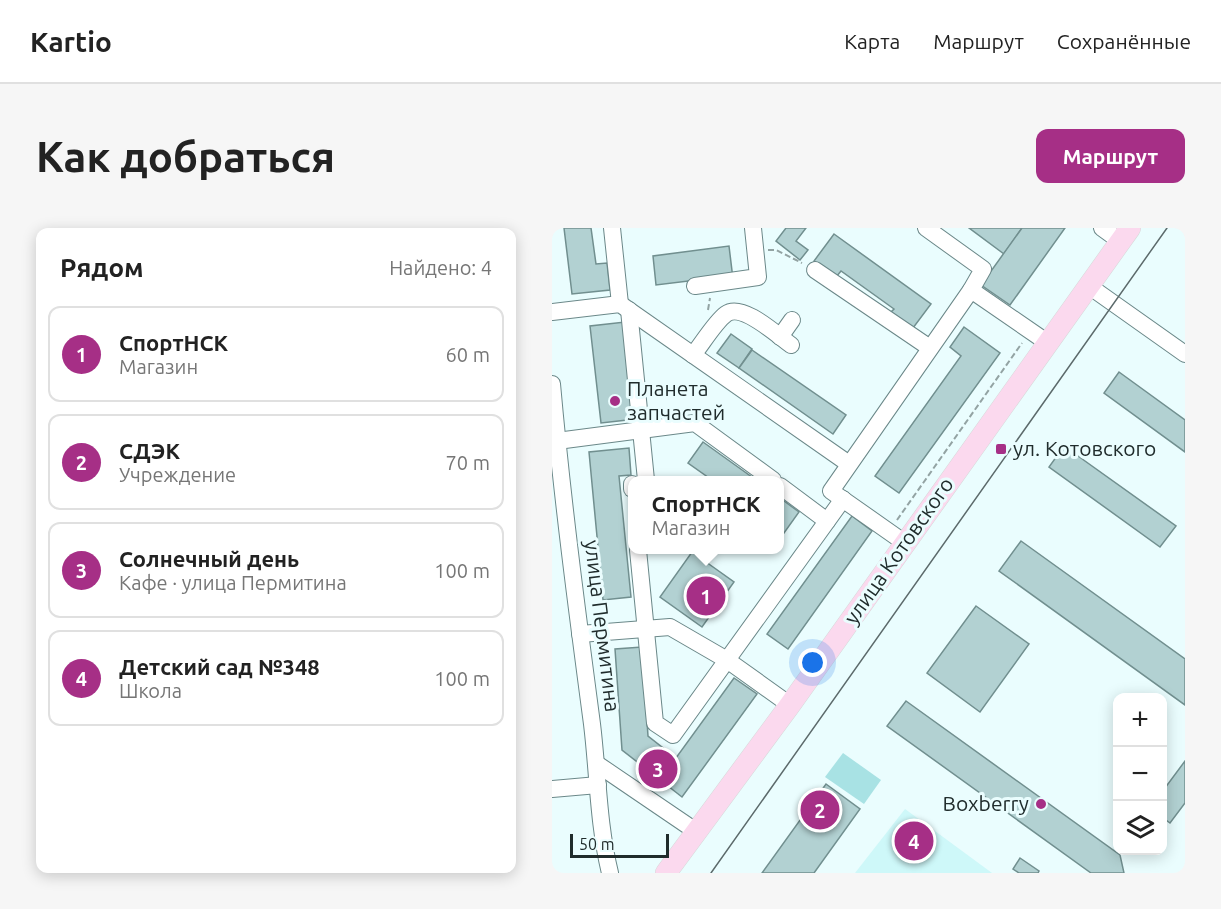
<!DOCTYPE html>
<html lang="ru">
<meta charset="utf-8">
<style>
:root{--surface:#fff;--page:#f6f6f6;--text:#222;--muted:#767676;--line:#e0e0e0;--accent:#a62f86}
body{margin:0;font-family:Ubuntu,sans-serif;background:var(--page);color:var(--text)}
.controls{position:absolute;right:18px;bottom:18px;display:grid;overflow:hidden;border-radius:12px;box-shadow:0 3px 15px #0003}
.controls button{width:54px;height:54px;display:grid;place-items:center;padding:0;border:0;border-bottom:2px solid var(--line);background:var(--surface);color:var(--text);font:30px sans-serif}
.scale{position:absolute;left:18px;bottom:15px;width:99px;box-sizing:border-box;padding-left:6px;border:3px solid #202c2c;border-top:0;font-size:16px;line-height:21px;white-space:nowrap;color:#202c2c;-webkit-text-stroke:4px #eafdfe;paint-order:stroke}
.you{position:absolute;left:261px;top:435px;width:21px;height:21px;margin:-15px;border:4px solid #fff;border-radius:50%;background:#1a73e8;box-shadow:0 0 0 9px #1a73e833}
.badge{display:grid;place-items:center;width:39px;height:39px;border-radius:50%;background:var(--accent);color:#fff;font-size:20px;font-weight:700}
.pin{position:absolute;translate:-50% -50%;border:3px solid #fff;box-shadow:0 2px 6px #0006}
.popup{position:absolute;left:76px;top:248px;width:156px;height:78px;box-sizing:border-box;display:grid;place-content:center;border-radius:12px;background:var(--surface);filter:drop-shadow(0 2px 4px #0005);font-size:20px;white-space:nowrap;color:var(--muted)}
.popup b{font-size:22px;color:var(--text)}
.popup::after{content:'';position:absolute;left:50%;top:100%;margin-left:-12px;border:12px solid transparent;border-top-color:var(--surface)}
.list{margin:0;padding:0;list-style:none}
h2{display:flex;justify-content:space-between;align-items:center;height:78px;margin:0;padding:0 24px;font-size:26px}
h2 small{font-size:20px;font-weight:400;color:var(--muted)}
.list li{display:grid;grid-template-columns:39px 1fr auto;gap:18px;align-items:center;box-sizing:border-box;height:96px;margin:0 12px 12px;padding:0 12px;border:2px solid var(--line);border-radius:12px}
.list b{display:block;font-size:22px;white-space:nowrap}
.list p{margin:0;font-size:20px;white-space:nowrap;color:var(--muted)}
.list em{font-size:20px;font-style:normal;color:var(--muted)}
.icon{flex:none;width:33px;height:33px;fill:none;stroke:currentColor;stroke-width:2;stroke-linecap:round;stroke-linejoin:round}
.map{position:relative;flex:none;width:633px;height:645px;overflow:hidden;border-radius:12px}
header{display:flex;align-items:center;gap:36px;box-sizing:border-box;height:84px;padding:0 30px;background:var(--surface);border-bottom:2px solid var(--line)}
header strong{font-size:28px}
nav{display:flex;gap:33px;margin-inline-start:auto;font-size:21px}
.intro{display:flex;align-items:center;justify-content:space-between;box-sizing:border-box;height:144px;padding:0 36px}
h1{margin:0;font-size:42px}
.button{padding:15px 27px;border-radius:12px;background:var(--accent);color:#fff;font-size:21px;font-weight:700}
main{display:flex;gap:36px;padding:0 36px}
aside{flex:1;background:var(--surface);border-radius:12px;box-shadow:0 3px 15px #0003}
.map>svg:first-child{display:block}
.built{fill:#cef8f9}
.green{fill:#a8e2e4}
.building{fill:#b2d1d2;stroke:#718f8f;stroke-width:1.5}
.lines{fill:none;stroke-linecap:round;stroke-linejoin:round}
.minor-casing{stroke:#6b8889;stroke-width:18}
.major-casing{stroke:#d7d9d9;stroke-width:22}
.path{stroke:#93a3a3;stroke-width:2;stroke-dasharray:6 3;stroke-linecap:butt}
.minor{stroke:#fff;stroke-width:16}
.major{stroke:#fbd9ee;stroke-width:21}
.tram{stroke:#5c6a6b;stroke-width:1.5}
.poi-dot{fill:#a62f86;stroke:#eafdfe;stroke-width:2}
.labels{text-anchor:middle;stroke-width:6;stroke-linejoin:round;paint-order:stroke}
.poi-label{font-size:21px;fill:#202c2c;stroke:#eafdfe;text-anchor:start}
.street-label{font-size:21px;fill:#202c2c;stroke:#eafdfe}
</style>
<header>
<strong>Kartio</strong>
<nav><a>Карта</a><a>Маршрут</a><a>Сохранённые</a></nav>
</header>
<div class="intro"><h1>Как добраться</h1><a class="button">Маршрут</a></div>
<main>
<aside>
<h2>Рядом<small>Найдено: 4</small></h2>
<ul class="list">
<li><span class="badge">1</span><div><b>СпортНСК</b><p>Магазин</p></div><em>60 m</em></li>
<li><span class="badge">2</span><div><b>СДЭК</b><p>Учреждение</p></div><em>70 m</em></li>
<li><span class="badge">3</span><div><b>Солнечный день</b><p>Кафе · улица Пермитина</p></div><em>100 m</em></li>
<li><span class="badge">4</span><div><b>Детский сад №348</b><p>Школа</p></div><em>100 m</em></li>
</ul>
</aside>
<div class="map">
<svg width="633" height="645" viewBox="0 0 633 645">
<rect width="100%" height="100%" fill="#eafdfe"/>
<path class="built" d="M 353,581 L 440,645 L 303,645 Z"/>
<path class="green" d="M 291,525 L 329,552 L 312,576 L 273,549 Z"/>
<g class="building">
<path d="M 12,0 L 39,0 L 44,36 L 55,35 L 58,62 L 20,66 Z"/>
<path d="M 234,0 L 254,0 L 244,13 L 256,22 L 248,32 L 224,13 Z"/>
<path d="M 417,0 L 470,0 L 452,26 Z"/>
<path d="M 470,0 L 513,0 L 458,77 L 429,57 Z"/>
<path d="M 282,6 L 379,76 L 361,100 L 339,84 L 342,81 L 289,43 L 284,49 L 262,33 Z"/>
<path d="M 177,18 L 181,51 L 153,51 L 104,57 L 101,28 Z"/>
<path d="M 73,94 L 84,191 L 49,195 L 38,98 Z"/>
<path d="M 412,99 L 448,125 L 347,265 L 323,248 L 409,128 L 398,119 Z"/>
<path d="M 179,106 L 200,121 L 187,140 L 165,125 Z"/>
<path d="M 200,122 L 294,187 L 281,206 L 187,140 Z"/>
<path d="M 567,144 L 633,192 L 633,224 L 552,165 Z"/>
<path d="M 151,214 L 204,252 L 160,252 L 136,235 Z"/>
<path d="M 512,218 L 624,298 L 608,319 L 497,239 Z"/>
<path d="M 77,220 L 79,247 L 67,248 L 79,369 L 51,372 L 37,224 Z"/>
<path d="M 228,270 L 247,284 L 232,305 L 228,302 Z"/>
<path d="M 300,288 L 320,303 L 236,421 L 215,406 Z"/>
<path d="M 469,313 L 633,431 L 633,477 L 447,343 Z"/>
<path d="M 140,324 L 182,354 L 150,399 L 108,369 Z"/>
<path d="M 424,378 L 477,416 L 428,484 L 375,445 Z"/>
<path d="M 90,419 L 96,508 L 124,530 L 182,450 L 205,466 L 130,569 L 70,522 L 63,421 Z"/>
<path d="M 354,473 L 568,627 L 572,645 L 539,645 L 335,498 Z"/>
<path d="M 633,533 L 633,575 L 618,595 L 610,589 L 610,564 Z"/>
<path d="M 274,556 L 308,581 L 262,645 L 210,645 Z"/>
<path d="M 468,630 L 487,643 L 486,645 L 467,645 L 461,641 Z"/>
</g>
<g class="lines">
<g class="minor-casing">
<g id="minor">
<path d="M 60,0 L 68,76"/>
<path d="M 374,0 L 431,41 L 419,62 L 496,115"/>
<path d="M 550,0 L 568,13"/>
<path d="M 263,42 L 378,120"/>
<path d="M 143,58 L 206,49 L 201,0"/>
<path d="M 537,58 L 633,126"/>
<path d="M 77,82 L 94,252"/>
<path d="M 0,84 L 68,76 L 297,236"/>
<path d="M 228,109 L 240,92"/>
<path d="M 141,127 C 150,116 163,94 174,86 C 190,74 225,107 239,117"/>
<path d="M 0,156 C 10,269 25,383 40,496 C 46,545 46,596 58,645"/>
<path d="M 5,213 L 143,195 L 221,252"/>
<path d="M 80,256 L 80,261"/>
<path d="M 228,258 L 275,293"/>
<path d="M 353,315 L 279,263 L 419,62"/>
<path d="M 86,322 L 103,495 L 121,507 L 291,271"/>
<path d="M 28,406 L 118,399 L 175,432 L 238,477"/>
<path d="M 45,536 L 145,604"/>
<path d="M 0,561 L 46,557"/>
</g>
</g>
<g class="major-casing">
<path id="major" d="M 114,645 L 238,477 L 578,0"/>
</g>
<g class="path">
<path d="M 216,22 L 224,22 L 250,35"/>
<path d="M 156,82 L 158,70"/>
<path d="M 345,292 L 470,115"/>
</g>
<use href="#minor" class="minor"/>
<use href="#major" class="major"/>
<path class="tram" d="M 159,645 L 615,0"/>
</g>
<g class="poi-dot">
<circle cx="63" cy="173" r="6"/>
<rect x="443" y="215" width="12" height="12" rx="3"/>
<circle cx="489" cy="576" r="6"/>
</g>
<g class="labels">
<g class="poi-label">
<text x="75" y="168">Планета<tspan x="75" dy="24">запчастей</tspan></text>
<text x="461" y="228">ул. Котовского</text>
<text x="477" y="583" text-anchor="end">Boxberry</text>
</g>
<g class="street-label">
<text transform="translate(347 323) rotate(-55)" y="7">улица Котовского</text>
<text transform="translate(50 398) rotate(83)" y="7">улица Пермитина</text>
</g>
</g>
</svg>
<div class="controls">
<button>+</button>
<button>−</button>
<button><svg class="icon" aria-label="layers" viewBox="0 0 24 24"><path d="M12 4l9 5-9 5-9-5zM3 14l9 5 9-5"/></svg></button>
</div>
<div class="scale">50 m</div>
<div class="you"></div>
<div class="pin badge" style="left:154px;top:368px">1</div>
<div class="popup"><b>СпортНСК</b>Магазин</div>
<div class="pin badge" style="left:268px;top:582px">2</div>
<div class="pin badge" style="left:106px;top:541px">3</div>
<div class="pin badge" style="left:362px;top:613px">4</div>
</div>
</main>
